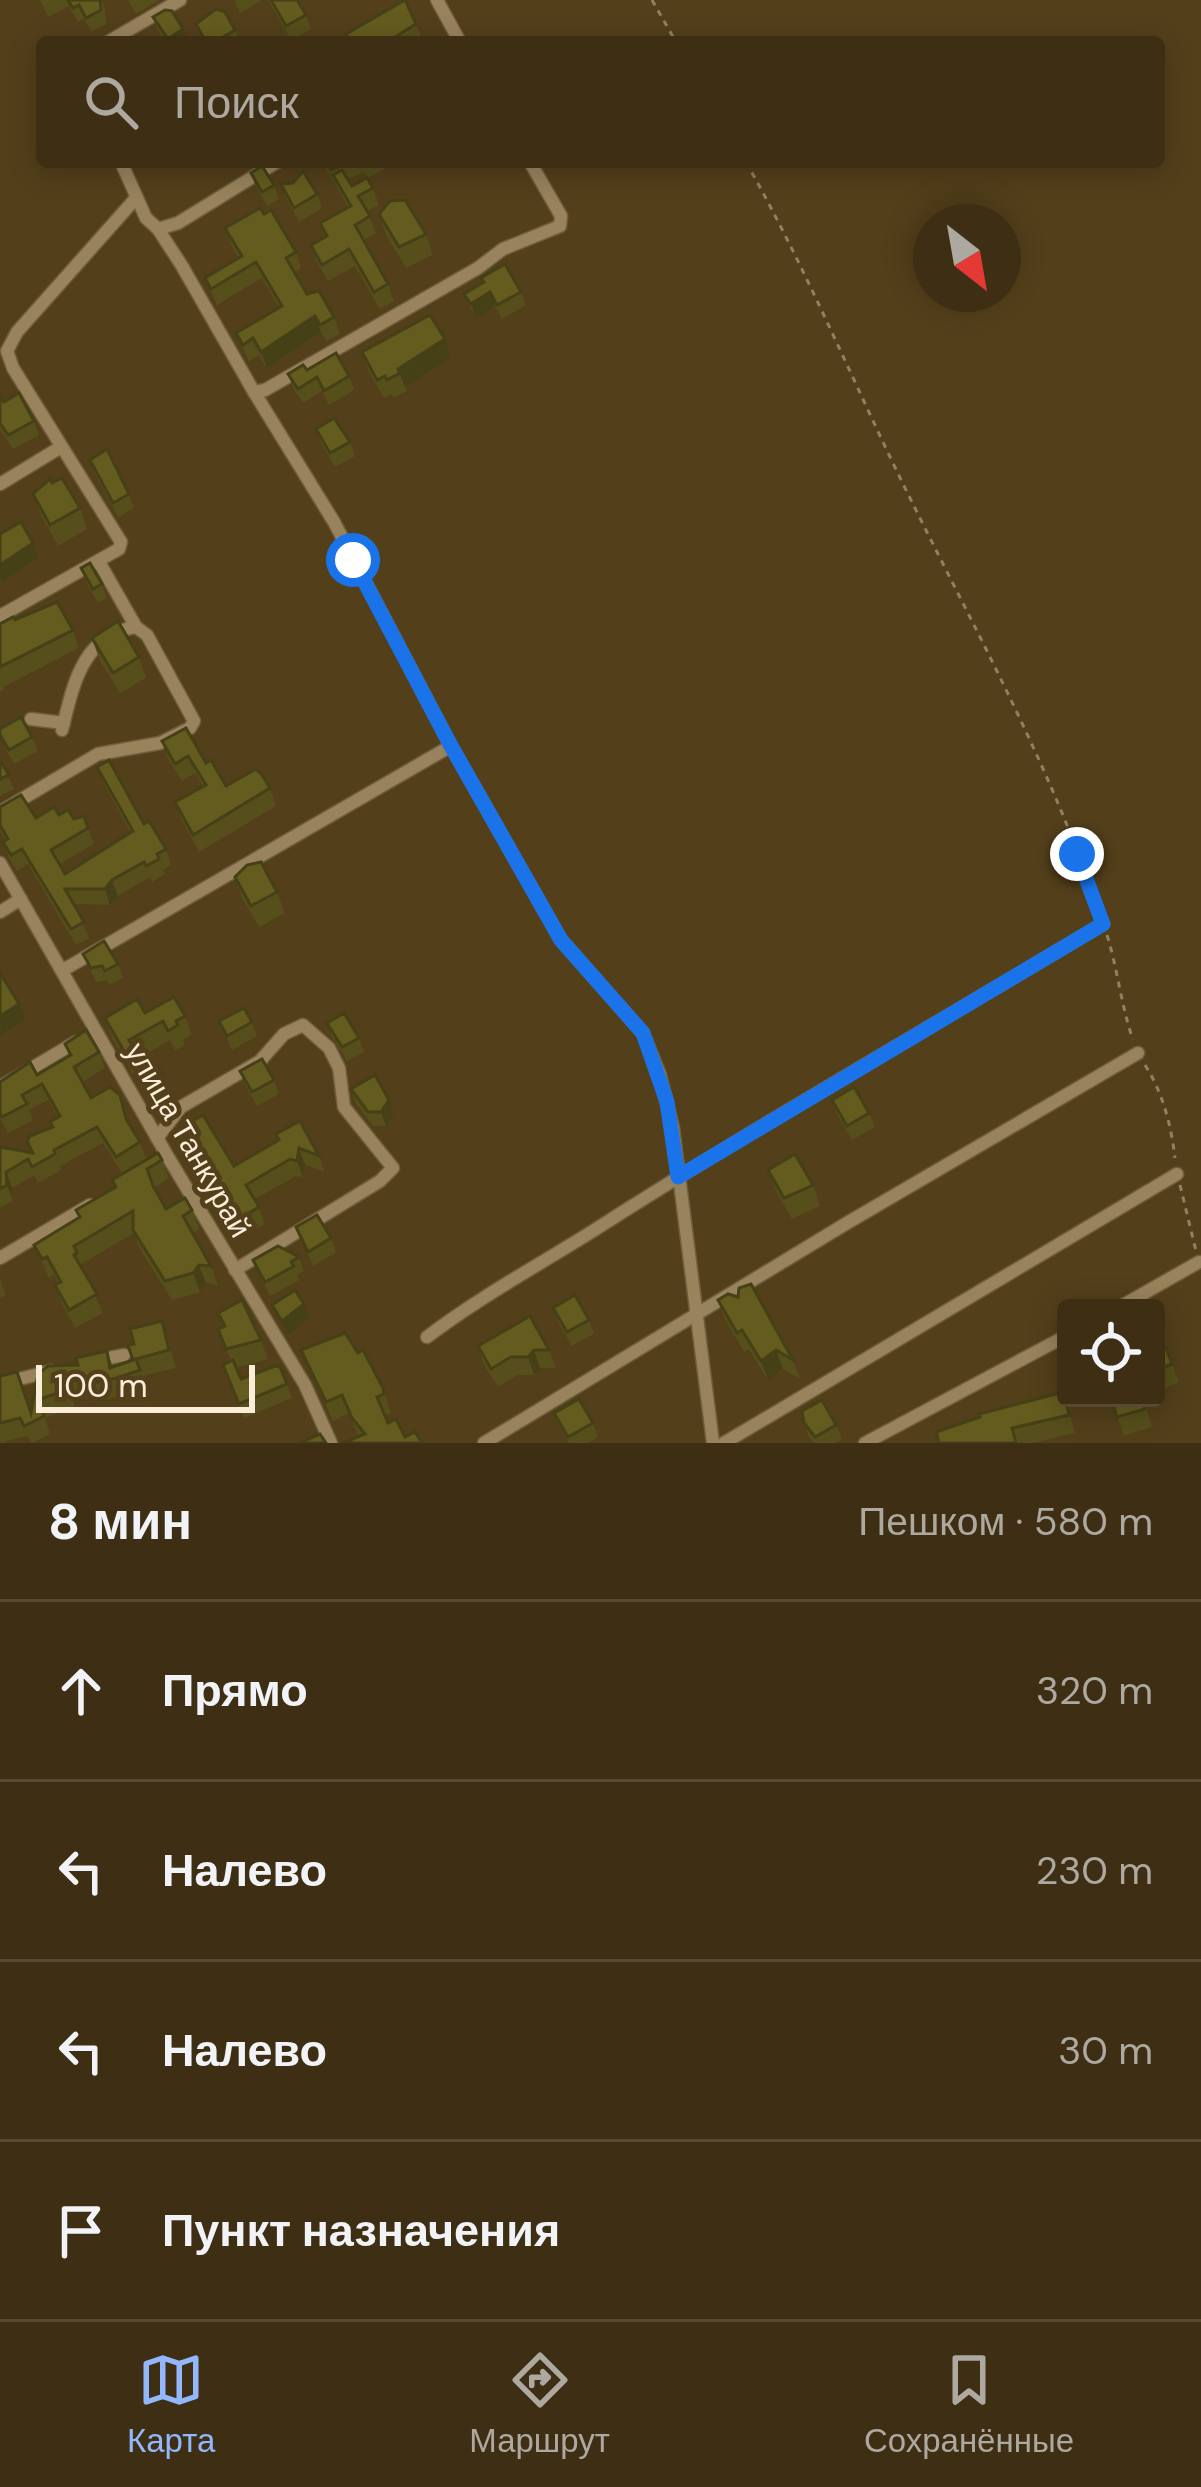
<!DOCTYPE html>
<html lang="ru">
<meta charset="utf-8">
<style>
:root{--surface:#3e2f14;--page:#45371d;--text:#f1f3f6;--muted:#ada9a0;--line:#574a34;--accent:#92b7fd}
body{margin:0;font-family:"DM Sans",sans-serif;background:var(--page);color:var(--text)}
.controls{position:absolute;right:36px;bottom:36px;display:grid;overflow:hidden;border-radius:12px;box-shadow:0 6px 30px #0003}
.controls button{width:108px;height:108px;display:grid;place-items:center;padding:0;border:0;border-bottom:3px solid var(--line);background:var(--surface);color:var(--text);font:60px sans-serif}
.compass{position:absolute;left:913px;top:204px;width:108px;height:108px;border-radius:50%;background:var(--surface);box-shadow:0 6px 30px #0003;rotate:149deg}
.scale{position:absolute;left:36px;bottom:30px;width:219px;box-sizing:border-box;padding-left:12px;border:6px solid #faeeda;border-top:0;font-size:33px;line-height:42px;white-space:nowrap;color:#faeeda;-webkit-text-stroke:9px #533f1a;paint-order:stroke}
.stop{position:absolute;width:36px;height:36px;margin:-27px;border:9px solid #1a73e8;border-radius:50%;background:#fff}
.stop.end{background:#1a73e8;border-color:#fff;box-shadow:0 3px 12px #0008}
.list{margin:0;padding:0;list-style:none}
h2{display:flex;justify-content:space-between;align-items:center;height:156px;margin:0;padding:0 48px;font-size:51px}
h2 small{font-size:39px;font-weight:400;color:var(--muted)}
.list li{display:grid;grid-template-columns:78px 1fr auto;gap:36px;align-items:center;box-sizing:border-box;height:180px;padding:0 48px;border-top:3px solid var(--line)}
.list b{display:block;font-size:45px;white-space:nowrap}
.list em{font-size:39px;font-style:normal;color:var(--muted)}
.icon{flex:none;width:66px;height:66px;fill:none;stroke:currentColor;stroke-width:2;stroke-linecap:round;stroke-linejoin:round}
.map{position:relative;flex:none;width:1201px;height:1443px;overflow:hidden}
.search{position:absolute;background:var(--surface);box-shadow:0 6px 30px #0003;left:36px;right:36px;top:36px;height:132px;display:flex;align-items:center;gap:30px;box-sizing:border-box;padding:0 42px;border-radius:12px;color:var(--muted);font-size:45px}
.sheet{height:876px;background:var(--surface)}
nav{display:flex;justify-content:space-around;align-items:center;box-sizing:border-box;height:168px;border-top:3px solid var(--line);background:var(--surface);font-size:33px;color:var(--muted)}
nav a{display:grid;justify-items:center;gap:6px}
nav .on{color:var(--accent)}
.map>svg:first-child{display:block}
.lines{fill:none;stroke-linecap:round;stroke-linejoin:round}
.street-casing{stroke:#6e5e3d;stroke-width:15}
.path{stroke:#918062;stroke-width:3;stroke-dasharray:6 6;stroke-linecap:butt}
.street{stroke:#99835d;stroke-width:12}
.wall{fill:#564f1b}
.shaded-wall{fill:#464016}
.building{fill:#645c1f;stroke:#464016;stroke-width:3}
.route{stroke:#1a73e8;stroke-width:15}
.labels{text-anchor:middle;stroke-width:10;stroke-linejoin:round;paint-order:stroke}
.street-label{font-size:30px;fill:#faeeda;stroke:#533f1a}
</style>
<div class="map">
<svg width="1201" height="1443" viewBox="0 0 1201 1443">
<rect width="100%" height="100%" fill="#533f1a"/>
<g class="lines">
<g class="street-casing">
<g id="street">
<path d="M 437,0 L 460,42"/>
<path d="M 108,42 L 180,0"/>
<path d="M 121,162 L 146,218 L 158,229 L 182,266 L 254,392 L 265,390 L 478,268 L 503,249 L 560,226 L 561,216 L 530,162"/>
<path d="M 158,229 L 178,223 L 277,162"/>
<path d="M 254,392 L 334,522 L 451,746 L 561,940 L 643,1033 L 660,1075 L 673,1128 L 713,1443"/>
<path d="M 0,484 L 61,447"/>
<path d="M 0,616 L 119,549 L 121,542 L 13,368 L 7,351 L 17,332 L 136,198"/>
<path d="M 31,719 L 64,723"/>
<path d="M 62,730 C 73,686 82,635 136,627"/>
<path d="M 0,812 L 98,754 L 160,743 L 190,728 L 194,721 L 147,635 L 136,627 L 99,562"/>
<path d="M 0,863 L 168,1157 L 305,1385 L 331,1443"/>
<path d="M 0,912 L 21,899"/>
<path d="M 63,970 L 451,746"/>
<path d="M 0,1087 L 76,1042"/>
<path d="M 157,1138 L 181,1107 L 260,1061 L 284,1034 L 303,1025 L 329,1048 L 339,1068 L 344,1107 L 393,1168 L 380,1181 L 235,1270"/>
<path d="M 0,1258 L 90,1205"/>
<path d="M 1118,1308 L 1199,1262"/>
<path d="M 427,1337 C 481,1296 539,1265 596,1229 C 762,1123 934,1025 1103,924"/>
<path d="M 94,1361 L 124,1355"/>
<path d="M 0,1384 L 51,1371"/>
<path d="M 484,1443 L 847,1223 L 1138,1053"/>
<path d="M 724,1443 L 1177,1174"/>
<path d="M 865,1443 L 1066,1336"/>
</g>
</g>
<g class="path">
<path d="M 652,0 L 676,42"/>
<path d="M 746,162 C 806,268 853,382 907,492 C 974,628 1050,764 1098,909"/>
<path d="M 1107,935 C 1118,971 1121,1005 1133,1040"/>
<path d="M 1145,1065 C 1163,1093 1171,1125 1175,1158"/>
<path d="M 1180,1185 L 1196,1251"/>
</g>
<use href="#street" class="street"/>
</g>
<g class="wall">
<path d="M 40,0 L 101,0 L 105,10 L 106,24 L 91,32 L 84,19 L 78,22 L 69,6 L 48,17 Z"/>
<path d="M 128,0 L 159,0 L 136,14 Z"/>
<path d="M 234,0 L 262,0 L 240,13 Z"/>
<path d="M 268,0 L 297,0 L 306,15 L 311,29 L 291,40 Z"/>
<path d="M 153,17 L 188,42 L 166,42 L 158,31 Z"/>
<path d="M 196,24 L 235,30 L 240,42 L 203,42 Z"/>
<path d="M 416,24 L 423,42 L 349,42 L 346,34 Z"/>
<path d="M 323,162 L 387,162 L 389,166 L 368,178 L 364,172 L 348,179 L 352,186 L 373,188 L 379,205 L 367,211 L 376,233 L 364,240 L 388,284 L 394,301 L 380,309 L 355,266 L 328,281 L 317,262 L 311,245 L 325,237 L 320,223 L 348,207 Z"/>
<path d="M 251,173 L 274,185 L 279,199 L 267,206 L 256,187 Z"/>
<path d="M 281,184 L 317,194 L 322,208 L 299,222 L 286,198 Z"/>
<path d="M 264,214 L 296,252 L 301,268 L 294,273 L 307,294 L 334,317 L 340,334 L 326,341 L 321,332 L 267,368 L 259,355 L 249,361 L 236,333 L 279,308 L 262,278 L 217,305 L 205,278 L 239,258 L 231,244 L 225,228 Z"/>
<path d="M 379,214 L 426,234 L 433,255 L 406,268 L 386,235 Z"/>
<path d="M 521,292 L 526,305 L 502,319 L 495,306 L 476,318 L 464,294 Z"/>
<path d="M 445,339 L 451,357 L 405,387 L 407,391 L 394,398 L 391,394 L 384,398 L 368,370 L 362,352 Z"/>
<path d="M 307,370 L 349,376 L 354,390 L 329,405 L 322,391 L 303,403 L 293,388 L 288,374 Z"/>
<path d="M 0,397 L 4,402 L 34,421 L 39,435 L 13,449 L 0,429 Z"/>
<path d="M 316,429 L 350,442 L 355,456 L 335,467 L 321,443 Z"/>
<path d="M 90,460 L 129,494 L 134,508 L 118,517 L 95,474 Z"/>
<path d="M 52,483 L 80,508 L 87,529 L 58,546 L 41,515 L 33,494 Z"/>
<path d="M 81,568 L 102,584 L 107,598 L 98,603 L 86,582 Z"/>
<path d="M 15,620 L 73,630 L 79,648 L 3,687 L 4,690 L 0,692 L 0,624 Z"/>
<path d="M 92,638 L 139,657 L 146,678 L 120,693 L 99,659 Z"/>
<path d="M 0,729 L 32,737 L 38,751 L 14,764 L 3,744 Z"/>
<path d="M 162,741 L 206,763 L 226,786 L 270,788 L 276,806 L 199,852 L 181,819 L 175,802 L 203,786 L 195,773 L 182,781 L 168,759 Z"/>
<path d="M 0,760 L 14,789 L 0,796 Z"/>
<path d="M 97,767 L 166,849 L 171,865 L 163,870 L 165,874 L 152,882 L 150,877 L 118,896 L 110,905 L 74,904 L 89,938 L 76,945 L 28,864 L 17,871 L 9,858 L 3,842 L 6,841 L 0,830 L 0,807 L 36,818 L 59,815 L 74,819 L 84,816 L 94,844 L 59,864 L 65,874 L 130,832 L 103,782 Z"/>
<path d="M 235,877 L 277,892 L 285,913 L 259,927 L 242,898 Z"/>
<path d="M 83,954 L 118,964 L 123,978 L 110,985 L 107,980 L 96,982 Z"/>
<path d="M 145,1013 L 185,1016 L 192,1035 L 183,1040 L 185,1045 L 175,1050 L 170,1040 L 139,1058 L 144,1066 L 163,1075 L 170,1094 L 151,1106 L 112,1038 L 105,1018 Z"/>
<path d="M 219,1021 L 252,1022 L 257,1036 L 232,1050 Z"/>
<path d="M 327,1023 L 359,1038 L 364,1052 L 347,1061 L 332,1037 Z"/>
<path d="M 65,1044 L 99,1052 L 105,1068 L 82,1082 L 91,1098 L 120,1095 L 129,1124 L 140,1142 L 146,1158 L 122,1173 L 103,1143 L 60,1166 L 61,1170 L 38,1183 L 34,1175 L 12,1188 L 13,1201 L 0,1208 L 0,1147 L 31,1152 L 27,1141 L 52,1127 L 58,1117 L 48,1100 L 29,1110 L 33,1120 L 8,1133 L 0,1118 L 0,1082 L 37,1075 L 69,1056 Z"/>
<path d="M 240,1071 L 274,1080 L 279,1094 L 257,1106 L 245,1085 Z"/>
<path d="M 351,1089 L 389,1100 L 394,1114 L 386,1126 L 373,1126 L 356,1103 Z"/>
<path d="M 832,1100 L 869,1113 L 875,1127 L 852,1140 L 837,1114 Z"/>
<path d="M 175,1131 L 234,1166 L 278,1141 L 276,1134 L 319,1156 L 325,1172 L 305,1165 L 303,1177 L 296,1176 L 255,1199 L 265,1224 L 245,1235 L 209,1174 L 199,1179 L 181,1147 Z"/>
<path d="M 162,1160 L 169,1178 L 154,1188 L 166,1209 L 192,1210 L 199,1229 L 193,1233 L 211,1266 L 218,1285 L 206,1283 L 200,1292 L 172,1300 L 140,1249 L 134,1233 L 81,1264 L 103,1313 L 75,1328 L 62,1304 L 55,1285 L 59,1283 L 54,1275 L 49,1278 L 34,1245 L 79,1218 L 76,1210 L 115,1188 L 112,1180 Z"/>
<path d="M 768,1170 L 813,1185 L 820,1206 L 792,1219 L 776,1191 Z"/>
<path d="M 296,1227 L 331,1238 L 336,1252 L 313,1266 Z"/>
<path d="M 299,1257 L 304,1271 L 297,1275 L 299,1280 L 270,1296 L 253,1260 Z"/>
<path d="M 0,1279 L 6,1295 L 0,1298 Z"/>
<path d="M 718,1300 L 793,1360 L 800,1379 L 783,1369 L 768,1380 L 749,1349 L 744,1352 L 725,1319 Z"/>
<path d="M 553,1308 L 589,1320 L 594,1334 L 572,1346 L 558,1322 Z"/>
<path d="M 218,1313 L 261,1340 L 268,1359 L 236,1368 L 241,1379 L 280,1367 L 292,1398 L 244,1418 L 223,1365 L 231,1361 L 218,1329 L 223,1327 Z"/>
<path d="M 168,1339 L 176,1368 L 143,1376 L 147,1387 L 123,1396 L 94,1402 L 92,1396 L 73,1400 L 75,1406 L 45,1418 L 50,1434 L 32,1443 L 27,1436 L 6,1441 L 7,1443 L 0,1443 L 0,1376 L 31,1412 L 38,1374 L 78,1365 L 107,1351 L 113,1367 L 133,1360 Z"/>
<path d="M 478,1346 L 549,1350 L 556,1368 L 540,1368 L 534,1375 L 518,1375 L 498,1387 L 484,1365 Z"/>
<path d="M 1166,1348 L 1179,1382 L 1156,1392 L 1156,1352 Z"/>
<path d="M 301,1350 L 383,1388 L 391,1413 L 385,1415 L 388,1423 L 405,1437 L 359,1437 L 349,1413 L 333,1421 Z"/>
<path d="M 1064,1392 L 1075,1433 L 1032,1443 L 939,1443 Z"/>
<path d="M 1143,1398 L 1152,1427 L 1124,1436 L 1113,1404 Z"/>
<path d="M 554,1413 L 593,1423 L 598,1437 L 588,1443 L 569,1443 Z"/>
<path d="M 804,1423 L 836,1425 L 842,1439 L 835,1443 L 814,1443 L 809,1437 Z"/>
</g>
<g class="shaded-wall">
<path d="M 183,29 L 188,42 L 169,42 L 168,39 Z"/>
<path d="M 490,292 L 495,306 L 476,318 L 471,304 Z"/>
<path d="M 315,316 L 321,332 L 267,368 L 261,352 Z"/>
<path d="M 445,339 L 451,357 L 405,387 L 398,369 Z"/>
<path d="M 33,543 L 38,557 L 3,581 L 4,586 L 0,575 L 0,565 Z"/>
<path d="M 112,880 L 118,896 L 110,905 L 105,889 Z"/>
<path d="M 19,1004 L 25,1020 L 1,1035 L 0,1016 Z"/>
<path d="M 389,1100 L 394,1114 L 386,1126 L 381,1112 Z"/>
<path d="M 299,1148 L 305,1165 L 303,1177 L 297,1161 Z"/>
<path d="M 6,1172 L 12,1188 L 13,1201 L 7,1185 Z"/>
<path d="M 199,1265 L 206,1283 L 200,1292 L 193,1273 Z"/>
<path d="M 304,1304 L 309,1318 L 287,1335 L 282,1321 Z"/>
<path d="M 534,1350 L 540,1368 L 534,1375 L 528,1357 Z"/>
<path d="M 776,1350 L 783,1369 L 768,1380 L 761,1361 Z"/>
</g>
<g class="building">
<path d="M 68,0 L 100,0 L 101,10 L 86,18 L 79,5 L 73,8 Z"/>
<path d="M 271,0 L 297,0 L 306,15 L 286,26 Z"/>
<path d="M 405,0 L 416,24 L 387,42 L 350,42 L 346,34 Z"/>
<path d="M 216,9 L 225,12 L 235,30 L 215,42 L 206,42 L 196,24 Z"/>
<path d="M 165,10 L 172,11 L 183,29 L 168,39 L 153,17 Z"/>
<path d="M 326,162 L 350,162 L 331,170 Z"/>
<path d="M 262,166 L 274,185 L 262,192 L 251,173 Z"/>
<path d="M 342,170 L 352,186 L 367,178 L 373,188 L 358,196 L 370,216 L 355,225 L 388,284 L 374,292 L 349,249 L 322,265 L 311,245 L 327,236 L 320,223 L 351,206 L 333,175 Z"/>
<path d="M 303,171 L 317,194 L 294,208 L 281,184 L 293,183 Z"/>
<path d="M 405,200 L 426,234 L 399,247 L 379,214 L 390,201 Z"/>
<path d="M 260,208 L 264,214 L 271,210 L 296,252 L 286,258 L 307,294 L 319,291 L 334,317 L 320,325 L 315,316 L 261,352 L 253,338 L 243,345 L 236,333 L 282,306 L 256,262 L 211,289 L 205,278 L 242,256 L 225,228 Z"/>
<path d="M 505,264 L 521,292 L 497,305 L 490,292 L 471,304 L 464,294 L 484,282 L 481,278 Z"/>
<path d="M 430,315 L 445,339 L 398,369 L 400,373 L 387,380 L 385,376 L 377,380 L 362,352 Z"/>
<path d="M 336,353 L 349,376 L 324,391 L 317,377 L 298,389 L 288,374 L 303,365 L 307,370 Z"/>
<path d="M 19,393 L 34,421 L 8,435 L 0,423 L 0,397 L 4,402 Z"/>
<path d="M 334,418 L 350,442 L 330,453 L 316,429 Z"/>
<path d="M 107,449 L 129,494 L 113,503 L 90,460 Z"/>
<path d="M 62,478 L 80,508 L 50,525 L 33,494 L 50,479 L 52,483 Z"/>
<path d="M 21,522 L 33,543 L 0,565 L 0,534 Z"/>
<path d="M 90,563 L 102,584 L 93,589 L 81,568 Z"/>
<path d="M 57,602 L 73,630 L 0,667 L 0,624 L 13,617 L 15,620 Z"/>
<path d="M 118,621 L 139,657 L 113,673 L 92,638 Z"/>
<path d="M 21,717 L 32,737 L 9,750 L 0,735 L 0,729 Z"/>
<path d="M 186,728 L 206,763 L 211,760 L 226,786 L 256,769 L 262,775 L 270,788 L 193,835 L 175,802 L 206,785 L 188,756 L 175,764 L 162,741 Z"/>
<path d="M 0,760 L 9,775 L 0,779 Z"/>
<path d="M 109,760 L 144,824 L 149,821 L 166,849 L 157,854 L 159,859 L 146,866 L 144,862 L 112,880 L 105,889 L 65,889 L 84,922 L 71,929 L 22,849 L 11,855 L 3,842 L 8,839 L 0,825 L 0,807 L 21,795 L 36,818 L 54,807 L 59,815 L 68,810 L 74,819 L 84,816 L 88,828 L 51,850 L 65,874 L 133,831 L 97,767 Z"/>
<path d="M 261,862 L 277,892 L 251,906 L 235,877 L 247,865 Z"/>
<path d="M 104,941 L 118,964 L 105,971 L 102,966 L 91,968 L 83,954 Z"/>
<path d="M 0,973 L 19,1004 L 0,1016 Z"/>
<path d="M 174,997 L 185,1016 L 176,1021 L 178,1025 L 168,1031 L 163,1021 L 129,1040 L 144,1066 L 154,1062 L 163,1075 L 144,1086 L 105,1018 L 137,999 L 145,1013 Z"/>
<path d="M 244,1008 L 252,1022 L 227,1036 L 219,1021 Z"/>
<path d="M 344,1013 L 359,1038 L 342,1047 L 327,1023 Z"/>
<path d="M 86,1030 L 99,1052 L 74,1067 L 91,1098 L 110,1087 L 120,1095 L 126,1119 L 140,1142 L 116,1157 L 97,1127 L 54,1150 L 55,1154 L 32,1167 L 28,1159 L 6,1172 L 7,1185 L 0,1189 L 0,1147 L 33,1153 L 27,1141 L 30,1136 L 53,1127 L 50,1122 L 60,1116 L 42,1084 L 22,1095 L 27,1104 L 2,1117 L 0,1113 L 0,1082 L 30,1062 L 37,1075 L 71,1055 L 65,1044 Z"/>
<path d="M 262,1059 L 274,1080 L 252,1092 L 240,1071 Z"/>
<path d="M 375,1075 L 389,1100 L 381,1112 L 368,1112 L 351,1089 Z"/>
<path d="M 854,1087 L 869,1113 L 847,1126 L 832,1100 Z"/>
<path d="M 203,1115 L 234,1166 L 279,1140 L 276,1134 L 300,1121 L 319,1156 L 299,1148 L 297,1161 L 290,1159 L 246,1185 L 259,1207 L 239,1219 L 203,1158 L 193,1163 L 175,1131 Z"/>
<path d="M 158,1153 L 162,1160 L 147,1169 L 153,1186 L 166,1209 L 185,1198 L 192,1210 L 183,1216 L 211,1266 L 199,1265 L 193,1273 L 165,1281 L 133,1230 L 133,1211 L 74,1246 L 77,1253 L 74,1255 L 97,1294 L 69,1310 L 55,1285 L 61,1282 L 47,1257 L 42,1259 L 34,1245 L 80,1217 L 76,1210 L 116,1187 L 112,1180 Z"/>
<path d="M 795,1154 L 813,1185 L 784,1198 L 768,1170 Z"/>
<path d="M 317,1215 L 331,1238 L 308,1252 L 296,1227 Z"/>
<path d="M 278,1246 L 299,1257 L 291,1262 L 294,1266 L 265,1282 L 253,1260 Z"/>
<path d="M 751,1284 L 793,1360 L 776,1350 L 761,1361 L 742,1330 L 737,1333 L 718,1300 L 728,1294 L 738,1297 L 739,1288 Z"/>
<path d="M 295,1290 L 304,1304 L 282,1321 L 272,1305 Z"/>
<path d="M 575,1295 L 589,1320 L 567,1332 L 553,1308 Z"/>
<path d="M 242,1300 L 261,1340 L 226,1349 L 218,1329 L 225,1326 L 218,1313 Z"/>
<path d="M 530,1316 L 549,1350 L 534,1350 L 528,1357 L 511,1357 L 491,1369 L 478,1346 Z"/>
<path d="M 162,1321 L 169,1350 L 136,1359 L 140,1370 L 117,1378 L 88,1384 L 86,1378 L 66,1383 L 69,1389 L 38,1400 L 44,1416 L 24,1426 L 20,1418 L 0,1423 L 0,1376 L 17,1372 L 31,1413 L 38,1374 L 48,1366 L 78,1365 L 76,1358 L 107,1351 L 110,1368 L 133,1360 L 128,1345 L 134,1344 L 130,1329 Z"/>
<path d="M 345,1333 L 358,1353 L 363,1350 L 383,1388 L 384,1394 L 377,1397 L 388,1423 L 396,1419 L 405,1437 L 415,1432 L 422,1443 L 343,1443 L 365,1434 L 352,1418 L 342,1395 L 326,1402 L 301,1350 Z"/>
<path d="M 1166,1348 L 1172,1364 L 1156,1370 L 1156,1352 Z"/>
<path d="M 233,1360 L 241,1379 L 275,1366 L 280,1367 L 287,1384 L 239,1404 L 223,1365 Z"/>
<path d="M 1064,1392 L 1069,1415 L 1012,1428 L 1016,1443 L 939,1443 L 936,1432 L 980,1417 L 979,1414 Z"/>
<path d="M 1121,1398 L 1142,1398 L 1145,1409 L 1117,1417 L 1113,1404 L 1122,1401 Z"/>
<path d="M 579,1399 L 593,1423 L 568,1437 L 554,1413 Z"/>
<path d="M 822,1400 L 836,1425 L 815,1437 L 804,1423 L 802,1411 Z"/>
<path d="M 320,1434 L 326,1443 L 299,1443 Z"/>
</g>
<g class="lines">
<path class="route" d="M 353,560 L 451,746 L 561,940 L 643,1033 L 667,1102 L 678,1177 L 1103,924 L 1077,854"/>
</g>
<g class="labels">
<g class="street-label">
<text transform="translate(188 1140) rotate(60)" y="10">улица Танкурай</text>
</g>
</g>
</svg>
<div class="controls">
<button><svg class="icon" aria-label="locate" viewBox="0 0 24 24"><circle cx="12" cy="12" r="6"/><path d="M12 2v4M12 18v4M2 12h4M18 12h4"/></svg></button>
</div>
<svg class="compass" viewBox="-18 -18 36 36"><path d="M0-13l5 13h-10z" fill="#e53935"/><path d="M0 13l5-13h-10z" fill="#ada9a0"/></svg>
<div class="scale">100 m</div>
<div class="stop" style="left:353px;top:560px"></div>
<div class="stop end" style="left:1077px;top:854px"></div>
<div class="search"><svg class="icon" aria-label="search" viewBox="0 0 24 24"><circle cx="10" cy="10" r="6"/><path d="M15 15l6 6"/></svg>Поиск</div>
</div>
<section class="sheet">
<h2>8 мин<small>Пешком · 580 m</small></h2>
<ul class="list">
<li><svg class="icon" aria-label="ahead" viewBox="0 0 24 24"><path d="M12 20V5M6 11l6-6 6 6"/></svg><div><b>Прямо</b></div><em>320 m</em></li>
<li><svg class="icon" aria-label="left" viewBox="0 0 24 24"><path d="M17 20v-9H6M10 6l-5 5 5 5"/></svg><div><b>Налево</b></div><em>230 m</em></li>
<li><svg class="icon" aria-label="left" viewBox="0 0 24 24"><path d="M17 20v-9H6M10 6l-5 5 5 5"/></svg><div><b>Налево</b></div><em>30 m</em></li>
<li><svg class="icon" aria-label="arrive" viewBox="0 0 24 24"><path d="M6 21V4h12l-3 4 3 4H6"/></svg><div><b>Пункт назначения</b></div></li>
</ul>
</section>
<nav>
<a class="on"><svg class="icon" aria-label="map" viewBox="0 0 24 24"><path d="M3 6l6-2 6 2 6-2v14l-6 2-6-2-6 2zM9 4v14M15 6v14"/></svg>Карта</a>
<a><svg class="icon" aria-label="directions" viewBox="0 0 24 24"><path d="M12 3l9 9-9 9-9-9zM9 14v-3h6M13 9l2 2-2 2"/></svg>Маршрут</a>
<a><svg class="icon" aria-label="saved" viewBox="0 0 24 24"><path d="M7 4h10v16l-5-4-5 4z"/></svg>Сохранённые</a>
</nav>
